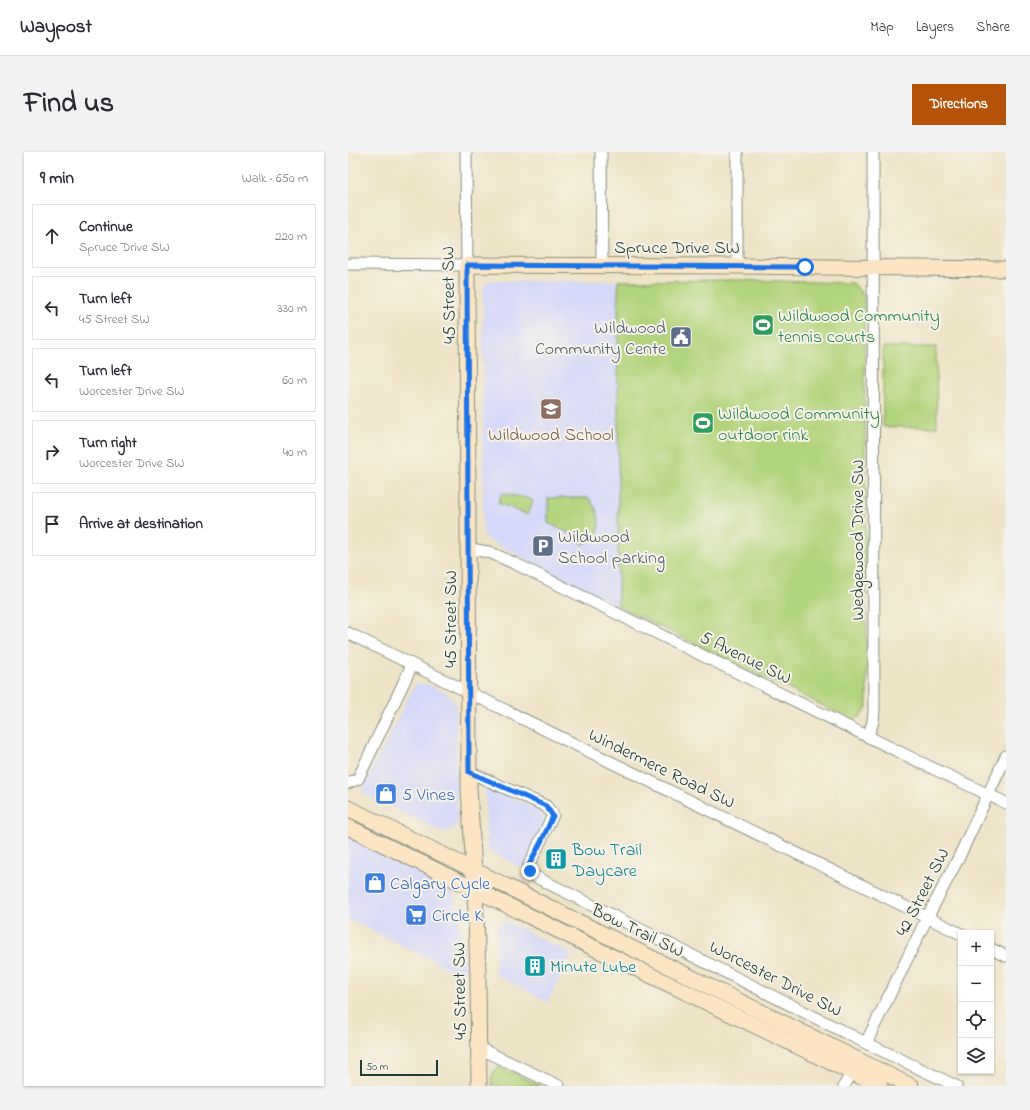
<!DOCTYPE html>
<meta charset="utf-8">
<style>
:root{--surface:#fff;--page:#f2f2f3;--text:#2b2b33;--muted:#7c7c81;--line:#e1e1e2;--accent:#b45309}
body{margin:0;font-family:"Indie Flower",sans-serif;background:var(--page);color:var(--text)}
.controls{position:absolute;right:12px;bottom:12px;display:grid;overflow:hidden;border-radius:0px;box-shadow:0 1px 3px #0004}
.controls button{width:36px;height:36px;display:grid;place-items:center;padding:0;border:0;border-bottom:1px solid var(--line);background:var(--surface);color:var(--text);font:20px sans-serif}
.scale{position:absolute;left:12px;bottom:10px;width:78px;box-sizing:border-box;padding-left:4px;border:2px solid #1f3d34;border-top:0;font-size:11px;line-height:14px;white-space:nowrap;color:#1f3d34;-webkit-text-stroke:3px #f7f3e8;paint-order:stroke}
.stop{position:absolute;width:12px;height:12px;margin:-9px;border:3px solid #1a73e8;border-radius:50%;background:#fff}
.stop.end{background:#1a73e8;border-color:#fff;box-shadow:0 1px 4px #0008}
.list{margin:0;padding:0;list-style:none}
h2{display:flex;justify-content:space-between;align-items:center;height:52px;margin:0;padding:0 16px;font-size:17px}
h2 small{font-size:13px;font-weight:400;color:var(--muted)}
.list li{display:grid;grid-template-columns:26px 1fr auto;gap:12px;align-items:center;box-sizing:border-box;height:64px;margin:0 8px 8px;padding:0 8px;border:1px solid var(--line);border-radius:0px}
.list b{display:block;font-size:15px;white-space:nowrap}
.list p{margin:0;font-size:13px;white-space:nowrap;color:var(--muted)}
.list em{font-size:13px;font-style:normal;color:var(--muted)}
.icon{flex:none;width:22px;height:22px;fill:none;stroke:currentColor;stroke-width:2;stroke-linecap:round;stroke-linejoin:round}
.map{position:relative;flex:none;width:658px;height:934px;overflow:hidden;border-radius:0px}
header{display:flex;align-items:center;gap:24px;box-sizing:border-box;height:56px;padding:0 20px;background:var(--surface);border-bottom:1px solid var(--line)}
header strong{font-size:19px}
nav{display:flex;gap:22px;margin-inline-start:auto;font-size:14px}
.intro{display:flex;align-items:center;justify-content:space-between;box-sizing:border-box;height:96px;padding:0 24px}
h1{margin:0;font-size:28px}
.button{padding:10px 18px;border-radius:0px;background:var(--accent);color:#fff;font-size:14px;font-weight:700}
main{display:flex;gap:24px;padding:0 24px}
aside{flex:1;background:var(--surface);border-radius:0px;box-shadow:0 1px 3px #0004}
.map>svg:first-child{display:block}
.built{fill:#d5d8f9}
.green{fill:#b2d47c;stroke:#688858}
.lines{fill:none;stroke-linecap:round;stroke-linejoin:round}
.street-casing{stroke:#86907e;stroke-width:13}
.secondary-casing{stroke:#86907e;stroke-width:17}
.street{stroke:#fff;stroke-width:11}
.secondary{stroke:#fce5c4;stroke-width:15}
.route{stroke:#1a73e8;stroke-width:5}
.labels{text-anchor:middle;stroke-width:4;stroke-linejoin:round;paint-order:stroke}
.street-label{font-size:18px;fill:#1f3d34;stroke:#f7f3e8}
.leisure-label{font-size:18px;fill:#27864d;stroke:#f7f3e8;text-anchor:start}
.service-label{font-size:18px;fill:#4e5e75;stroke:#f7f3e8;text-anchor:end}
.education-label{font-size:18px;fill:#785e54;stroke:#f7f3e8}
.shop-label{font-size:18px;fill:#366cbe;stroke:#f7f3e8;text-anchor:start}
.culture-label{font-size:18px;fill:#0d838f;stroke:#f7f3e8;text-anchor:start}
</style>
<header>
<strong>Waypost</strong>
<nav><a>Map</a><a>Layers</a><a>Share</a></nav>
</header>
<div class="intro"><h1>Find us</h1><a class="button">Directions</a></div>
<main>
<aside>
<h2>9 min<small>Walk · 650 m</small></h2>
<ul class="list">
<li><svg class="icon" aria-label="ahead" viewBox="0 0 24 24"><path d="M12 20V5M6 11l6-6 6 6"/></svg><div><b>Continue</b><p>Spruce Drive SW</p></div><em>220 m</em></li>
<li><svg class="icon" aria-label="left" viewBox="0 0 24 24"><path d="M17 20v-9H6M10 6l-5 5 5 5"/></svg><div><b>Turn left</b><p>45 Street SW</p></div><em>330 m</em></li>
<li><svg class="icon" aria-label="left" viewBox="0 0 24 24"><path d="M17 20v-9H6M10 6l-5 5 5 5"/></svg><div><b>Turn left</b><p>Worcester Drive SW</p></div><em>60 m</em></li>
<li><svg class="icon" aria-label="right" viewBox="0 0 24 24"><path d="M7 20v-9h11M14 6l5 5-5 5"/></svg><div><b>Turn right</b><p>Worcester Drive SW</p></div><em>40 m</em></li>
<li><svg class="icon" aria-label="arrive" viewBox="0 0 24 24"><path d="M6 21V4h12l-3 4 3 4H6"/></svg><div><b>Arrive at destination</b></div></li>
</ul>
</aside>
<div class="map">
<svg width="658" height="934" viewBox="0 0 658 934">
<rect width="100%" height="100%" fill="#f7f3e8"/>
<filter id="ink" filterUnits="userSpaceOnUse"><feTurbulence type="fractalNoise" baseFrequency=".025" numOctaves="2"/><feDisplacementMap in="SourceGraphic" scale="8" xChannelSelector="R" yChannelSelector="G"/><feConvolveMatrix kernelMatrix="1 2 1 2 8 2 1 2 1" color-interpolation-filters="sRGB"/></filter>
<filter id="wash" filterUnits="userSpaceOnUse"><feTurbulence type="fractalNoise" baseFrequency=".012" numOctaves="4" result="noise"/><feDisplacementMap in="SourceGraphic" scale="16" xChannelSelector="R" yChannelSelector="G"/><feGaussianBlur stdDeviation="0.9" result="paint"/><feColorMatrix in="noise" values="0 0 0 0 0 0 0 0 0 0 0 0 0 0 0 0 0 1.4 0 .05"/><feComposite in="paint" operator="in"/></filter>
<g filter="url(#wash)">
<rect width="100%" height="100%" fill="#eee4c8"/>
<g class="built">
<path d="M 140,129 L 270,129 L 270,454 L 140,388 L 135,382 L 135,137 Z"/>
<path d="M 67,532 L 78,532 L 97,540 L 103,544 L 108,553 L 109,670 L 108,674 L 100,679 L 94,680 L 13,640 Z"/>
<path d="M 137,635 L 145,636 L 192,659 L 197,671 L 175,716 L 139,698 Z"/>
<path d="M 0,684 L 105,736 L 119,819 L 112,822 L 0,767 Z"/>
<path d="M 159,770 L 223,802 L 200,850 L 147,822 L 149,775 L 151,771 Z"/>
</g>
<g class="green">
<path d="M 387,128 L 505,131 L 516,144 L 519,555 L 513,564 L 504,568 L 270,454 L 270,129 Z"/>
<path d="M 535,195 L 588,195 L 589,275 L 535,275 Z"/>
<path d="M 154,341 L 182,347 L 185,349 L 180,363 L 150,351 Z"/>
<path d="M 200,346 L 241,346 C 251,362 253,365 249,384 L 236,392 L 228,388 L 227,384 L 200,371 Z"/>
<path d="M 153,915 L 193,934 L 144,934 C 144,925 143,917 153,915 Z"/>
</g>
</g>
<g filter="url(#ink)">
<g class="lines">
<g class="street-casing">
<g id="street">
<path d="M 253,0 L 254,113"/>
<path d="M 389,0 L 389,114"/>
<path d="M 0,112 L 119,113 L 118,0"/>
<path d="M 121,397 L 141,400 L 168,412 L 580,614 L 658,651"/>
<path d="M 0,481 L 613,782"/>
<path d="M 520,584 L 525,570 L 526,558 L 525,0"/>
<path d="M 121,620 L 198,654 L 205,663 L 181,713 L 182,719 L 186,724 L 518,891 L 608,934"/>
<path d="M 0,631 L 10,627 L 64,513"/>
<path d="M 643,797 L 658,804"/>
<path d="M 518,891 L 579,766 L 611,705 L 658,604"/>
<path d="M 131,896 L 211,934"/>
<path d="M 496,934 L 504,920"/>
</g>
</g>
<g class="secondary-casing">
<g id="secondary">
<path d="M 0,656 L 563,934"/>
<path d="M 0,675 L 240,793 L 532,934"/>
<path d="M 131,934 L 130,823 L 127,738 L 121,636 L 119,113 L 389,114 L 658,117"/>
</g>
</g>
<use href="#street" class="street"/>
<use href="#secondary" class="secondary"/>
</g>
</g>
<g class="lines" filter="url(#ink)">
<path class="route" d="M 182,719 L 181,713 L 194,688 L 205,664 L 198,654 L 121,620 L 119,113 L 457,115"/>
</g>
<defs>
<g id="stadium-square" transform="scale(1.15)"><rect x="-9" y="-9" width="18" height="18" rx="4" fill="#2e9e5b" stroke="#f7f3e8"/><path d="M0-5a6.5 5 0 1 0 0 10a6.5 5 0 1 0 0-10ZM-3.5-1.8h7v3.6h-7Z" fill="#fff"/></g>
<g id="civic-square" transform="scale(1.15)"><rect x="-9" y="-9" width="18" height="18" rx="4" fill="#5c6f8a" stroke="#f7f3e8"/><path d="M-.6-6.5H3V-4.5H.6V-3L4-1V1h2V6H-6V1h2V-1L-.6-3ZM-1.2 2.5V6h2.4V2.5Z" fill="#fff"/></g>
<g id="school-square" transform="scale(1.15)"><rect x="-9" y="-9" width="18" height="18" rx="4" fill="#8d6e63" stroke="#f7f3e8"/><path d="M0-5L7-2L0 1L-7-2ZM-4 1L0 2.5L4 1V4Q0 6-4 4Z" fill="#fff"/></g>
<g id="parking-square" transform="scale(1.15)"><rect x="-9" y="-9" width="18" height="18" rx="4" fill="#5c6f8a" stroke="#f7f3e8"/><path d="M-3.5-5.5H1a3.5 3.5 0 0 1 0 7H-1V5.5H-3.5ZM-1-3.4V-.6H.8a1.4 1.4 0 0 0 0-2.8Z" fill="#fff"/></g>
<g id="shop-square" transform="scale(1.15)"><rect x="-9" y="-9" width="18" height="18" rx="4" fill="#3f7fe0" stroke="#f7f3e8"/><path d="M-5-2.5h2.3a2.7 3.5 0 0 1 5.4 0H5L5.5 6h-11ZM-1.5-2.5h3a1.5 2.3 0 0 0-3 0Z" fill="#fff"/></g>
<g id="building-square" transform="scale(1.15)"><rect x="-9" y="-9" width="18" height="18" rx="4" fill="#0f9aa8" stroke="#f7f3e8"/><path d="M-4-6H4V6H1V3H-1V6H-4ZM-2.5-4.3h1.7v1.8h-1.7ZM.8-4.3h1.7v1.8H.8ZM-2.5-1h1.7V.8h-1.7ZM.8-1h1.7V.8H.8Z" fill="#fff"/></g>
<g id="supermarket-square" transform="scale(1.15)"><rect x="-9" y="-9" width="18" height="18" rx="4" fill="#3f7fe0" stroke="#f7f3e8"/><path d="M-6-5.5h2.5l.6 2H6L4.5 2H-2.5L-4.4-4H-6ZM-1.5 3.2a1.3 1.3 0 1 0 .1 0ZM3 3.2a1.3 1.3 0 1 0 .1 0Z" fill="#fff"/></g>
</defs>
<g fill-rule="evenodd">
<use href="#stadium-square" x="415" y="173"/>
<use href="#civic-square" x="333" y="185"/>
<use href="#school-square" x="203" y="257"/>
<use href="#stadium-square" x="355" y="271"/>
<use href="#parking-square" x="195" y="394"/>
<use href="#shop-square" x="38" y="642"/>
<use href="#building-square" x="208" y="707"/>
<use href="#shop-square" x="27" y="731"/>
<use href="#supermarket-square" x="68" y="763"/>
<use href="#building-square" x="187" y="814"/>
</g>
<g class="labels">
<g class="street-label">
<text x="329" y="101">Spruce Drive SW</text>
<text transform="translate(100 143) rotate(-91)" y="6">45 Street SW</text>
<text transform="translate(509 388) rotate(-90)" y="6">Wedgewood Drive SW</text>
<text transform="translate(102 467) rotate(-90)" y="6">45 Street SW</text>
<text transform="translate(398 505) rotate(26)" y="6">5 Avenue SW</text>
<text transform="translate(314 616) rotate(26)" y="6">Windermere Road SW</text>
<text transform="translate(574 740) rotate(-63)" y="6">42 Street SW</text>
<text transform="translate(290 778) rotate(26)" y="6">Bow Trail SW</text>
<text transform="translate(428 826) rotate(27)" y="6">Worcester Drive SW</text>
<text transform="translate(111 839) rotate(-91)" y="6">45 Street SW</text>
</g>
<g class="leisure-label">
<text x="430" y="169">Wildwood Community<tspan x="430" dy="21">tennis courts</tspan></text>
<text x="370" y="267">Wildwood Community<tspan x="370" dy="21">outdoor rink</tspan></text>
</g>
<g class="service-label">
<text x="318" y="181">Wildwood<tspan x="318" dy="21">Community Cente</tspan></text>
<text x="210" y="390" text-anchor="start">Wildwood<tspan x="210" dy="21">School parking</tspan></text>
</g>
<g class="education-label">
<text x="203" y="288">Wildwood School</text>
</g>
<g class="shop-label">
<text x="54" y="648">5 Vines</text>
<text x="42" y="737">Calgary Cycle</text>
<text x="84" y="769">Circle K</text>
</g>
<g class="culture-label">
<text x="224" y="703">Bow Trail<tspan x="224" dy="21">Daycare</tspan></text>
<text x="202" y="820">Minute Lube</text>
</g>
</g>
</svg>
<div class="controls">
<button>+</button>
<button>−</button>
<button><svg class="icon" aria-label="locate" viewBox="0 0 24 24"><circle cx="12" cy="12" r="6"/><path d="M12 2v4M12 18v4M2 12h4M18 12h4"/></svg></button>
<button><svg class="icon" aria-label="layers" viewBox="0 0 24 24"><path d="M12 4l9 5-9 5-9-5zM3 14l9 5 9-5"/></svg></button>
</div>
<div class="scale">50 m</div>
<div class="stop" style="left:457px;top:115px"></div>
<div class="stop end" style="left:182px;top:719px"></div>
</div>
</main>
